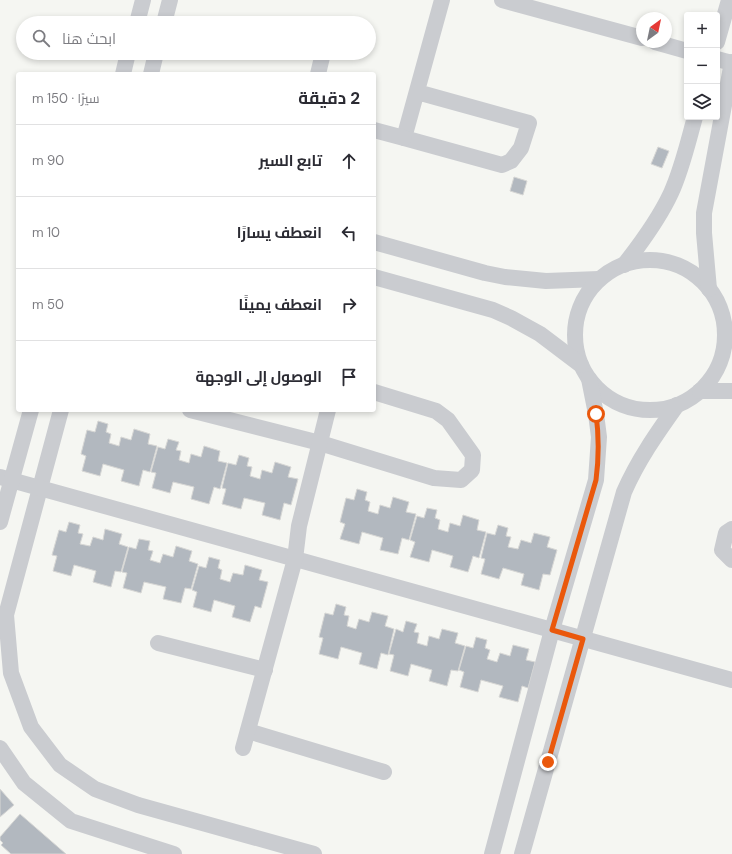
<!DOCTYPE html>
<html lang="ar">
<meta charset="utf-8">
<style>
:root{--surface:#fff;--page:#f7f7f7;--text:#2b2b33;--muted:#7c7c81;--line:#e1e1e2}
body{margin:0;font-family:"DM Sans",Cairo,sans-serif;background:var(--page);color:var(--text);direction:rtl}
.controls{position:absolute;right:12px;top:12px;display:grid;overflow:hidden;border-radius:4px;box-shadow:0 2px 6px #0003}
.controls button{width:36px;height:36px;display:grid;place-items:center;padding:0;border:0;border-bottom:1px solid var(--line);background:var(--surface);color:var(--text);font:20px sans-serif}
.compass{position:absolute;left:636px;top:12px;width:36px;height:36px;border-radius:50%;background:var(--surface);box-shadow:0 2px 6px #0003;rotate:33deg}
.stop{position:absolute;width:12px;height:12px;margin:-9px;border:3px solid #ea580c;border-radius:50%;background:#fff}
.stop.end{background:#ea580c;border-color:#fff;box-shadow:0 1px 4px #0008}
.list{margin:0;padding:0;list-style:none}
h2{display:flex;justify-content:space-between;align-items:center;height:52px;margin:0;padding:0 16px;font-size:17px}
h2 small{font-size:13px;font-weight:400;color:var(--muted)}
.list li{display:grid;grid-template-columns:26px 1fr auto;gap:12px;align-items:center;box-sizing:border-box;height:72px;padding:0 16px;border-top:1px solid var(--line)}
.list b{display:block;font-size:15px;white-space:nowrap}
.list em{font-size:13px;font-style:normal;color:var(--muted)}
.icon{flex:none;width:22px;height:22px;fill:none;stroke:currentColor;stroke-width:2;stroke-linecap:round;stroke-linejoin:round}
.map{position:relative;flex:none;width:732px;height:854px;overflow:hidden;direction:ltr}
.search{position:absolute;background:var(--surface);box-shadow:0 2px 6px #0003;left:16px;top:16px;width:360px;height:44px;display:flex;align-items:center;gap:10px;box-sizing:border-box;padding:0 14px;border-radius:22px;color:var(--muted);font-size:15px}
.panel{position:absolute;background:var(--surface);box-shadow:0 2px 6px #0003;left:16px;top:72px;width:360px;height:340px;border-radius:4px;direction:rtl}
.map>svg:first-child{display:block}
.building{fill:#b2b8bf;stroke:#d7d7d5}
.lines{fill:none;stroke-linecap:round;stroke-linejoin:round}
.minor{stroke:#caccd0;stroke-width:16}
.route{stroke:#ea580c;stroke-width:5}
</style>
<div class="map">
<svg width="732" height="854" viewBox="0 0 732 854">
<rect width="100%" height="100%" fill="#f5f6f2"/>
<g class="building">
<path d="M 658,147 L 669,151 L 662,168 L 651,164 Z"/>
<path d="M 514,177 L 527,181 L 523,195 L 510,191 Z"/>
<path d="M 98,421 L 108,424 L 106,432 L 111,434 L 109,443 L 119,446 L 121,437 L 131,440 L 134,429 L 150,434 L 148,444 L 157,446 L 150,472 L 143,470 L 139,486 L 121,481 L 124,470 L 103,464 L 100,476 L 82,471 L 86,456 L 81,454 L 87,430 L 95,432 Z"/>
<path d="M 168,439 L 179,442 L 176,450 L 181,451 L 179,460 L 189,463 L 191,454 L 201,457 L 204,446 L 220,451 L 218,461 L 227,463 L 220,489 L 214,487 L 209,504 L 191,499 L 194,487 L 173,482 L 170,493 L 152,488 L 156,473 L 151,472 L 158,447 L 165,449 Z"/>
<path d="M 239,455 L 249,458 L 247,466 L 252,467 L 250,476 L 260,479 L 262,470 L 272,473 L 275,462 L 291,467 L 288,477 L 298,479 L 291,505 L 284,503 L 280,520 L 262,515 L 265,503 L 244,498 L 241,509 L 222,504 L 226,489 L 222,488 L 228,463 L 236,465 Z"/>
<path d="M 357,489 L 367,492 L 365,500 L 370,502 L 368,511 L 378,514 L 380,505 L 390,508 L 393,497 L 409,502 L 406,512 L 416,514 L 409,540 L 402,538 L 398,554 L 380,550 L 383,538 L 362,532 L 359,544 L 340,539 L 345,524 L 340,522 L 346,498 L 354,500 Z"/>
<path d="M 427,508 L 437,510 L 435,518 L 440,520 L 438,529 L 448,532 L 450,523 L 460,526 L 463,515 L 479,520 L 477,530 L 486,532 L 479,558 L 473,556 L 468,572 L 450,567 L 453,556 L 432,550 L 429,562 L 410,557 L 415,542 L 410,540 L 417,516 L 424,518 Z"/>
<path d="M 69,522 L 80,525 L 78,533 L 83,534 L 80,544 L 90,546 L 93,537 L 103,540 L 105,529 L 122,534 L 119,544 L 128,547 L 121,572 L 115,571 L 111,587 L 93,582 L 96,571 L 74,565 L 71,576 L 53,571 L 57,556 L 52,555 L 59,530 L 66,532 Z"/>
<path d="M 498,525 L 508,528 L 506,536 L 511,537 L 508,547 L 518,549 L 521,540 L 531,543 L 534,533 L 550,537 L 547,547 L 557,550 L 550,575 L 543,574 L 539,590 L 521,585 L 524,574 L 503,568 L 499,579 L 481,574 L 485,559 L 481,558 L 487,533 L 495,535 Z"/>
<path d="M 139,539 L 150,541 L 148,550 L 153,551 L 150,560 L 160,563 L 163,554 L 173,557 L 176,546 L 192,551 L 189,561 L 198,564 L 191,589 L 185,588 L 181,603 L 163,599 L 166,587 L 144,582 L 141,593 L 123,588 L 127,573 L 122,572 L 129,547 L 136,549 Z"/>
<path d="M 209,557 L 220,560 L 218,568 L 222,570 L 220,579 L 230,582 L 233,573 L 243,575 L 245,565 L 262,570 L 259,580 L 268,582 L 261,608 L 255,606 L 250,622 L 232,617 L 235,606 L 214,600 L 211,612 L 193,607 L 197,592 L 192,590 L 199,566 L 206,568 Z"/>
<path d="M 336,604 L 346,607 L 344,615 L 349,616 L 347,626 L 356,629 L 359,619 L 369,622 L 372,612 L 388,616 L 385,626 L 394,629 L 388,655 L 381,653 L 377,669 L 359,664 L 362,653 L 341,647 L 338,659 L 319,654 L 323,638 L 319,637 L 325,613 L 333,615 Z"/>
<path d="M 406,621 L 417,624 L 414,632 L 419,633 L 417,643 L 427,646 L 429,636 L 439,639 L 442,629 L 458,633 L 455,643 L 465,646 L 458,671 L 451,670 L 447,686 L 429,681 L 432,670 L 411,664 L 408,676 L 390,671 L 394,655 L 389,654 L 396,629 L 403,632 Z"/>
<path d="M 476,637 L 487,640 L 485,648 L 490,650 L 487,659 L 497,662 L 500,653 L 510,656 L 513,645 L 529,649 L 526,660 L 535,662 L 528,688 L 522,686 L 518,702 L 499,697 L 503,686 L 481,680 L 478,692 L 460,687 L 464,672 L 459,670 L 466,646 L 473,648 Z"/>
<path d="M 0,789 L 14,805 L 0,817 Z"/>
<path d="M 20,814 L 66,854 L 11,854 L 1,845 L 3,843 L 0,840 L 0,837 Z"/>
</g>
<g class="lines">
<g class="minor">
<path d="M 502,0 L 642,38"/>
<path d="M 137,23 L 143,0"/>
<path d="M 164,23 L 170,0"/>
<path d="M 655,42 L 687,51"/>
<path d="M 717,42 L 729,0"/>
<path d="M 717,59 L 732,63"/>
<path d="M 123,74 L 128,53"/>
<path d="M 151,74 L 156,53"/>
<path d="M 318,74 L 323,53"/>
<path d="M 417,92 L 529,123 L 521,148 L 511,161 L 502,165 L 404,138 L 442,0"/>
<path d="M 374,130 L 404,138"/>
<path d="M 374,242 L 485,273 L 505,277 L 546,281 L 599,279"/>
<circle cx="650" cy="335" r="75"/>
<path d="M 624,265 C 642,242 659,219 671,193 C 682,169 688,142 695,117"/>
<path d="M 374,277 L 493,310 L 511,318 L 540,334 L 581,365"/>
<path d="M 709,289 L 704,233 L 704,213 L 732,62"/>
<path d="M 700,391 L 732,391"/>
<path d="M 61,410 L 6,615 L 11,673 L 31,727 L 60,765 L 95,789 L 138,805 L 314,854"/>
<path d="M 190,410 L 320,443 L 434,478 L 461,480 L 472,470 L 473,455 L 448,420 L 436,411 L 374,392"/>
<path d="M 0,477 L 732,680"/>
<path d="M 0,522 L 31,410"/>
<path d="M 732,529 L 726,533 L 722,550 L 732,560"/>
<path d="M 158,643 L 265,670"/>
<path d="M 248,731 L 384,772"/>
<path d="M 0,748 L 24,783 L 71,821 L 174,854"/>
<path d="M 243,748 L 295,559 L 299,526 L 328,410"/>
<path d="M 492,854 L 552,630 L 596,480 L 599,437 L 596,414 L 589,379"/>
<path d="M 522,854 L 624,492 C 638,460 657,433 677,405"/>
</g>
</g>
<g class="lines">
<path class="route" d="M 548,762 L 583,639 L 552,630 L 596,480 C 599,457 599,436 596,414"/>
</g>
</svg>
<div class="controls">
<button>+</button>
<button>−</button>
<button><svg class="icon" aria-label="layers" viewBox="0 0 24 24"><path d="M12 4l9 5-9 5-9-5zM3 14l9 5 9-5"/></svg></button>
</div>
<svg class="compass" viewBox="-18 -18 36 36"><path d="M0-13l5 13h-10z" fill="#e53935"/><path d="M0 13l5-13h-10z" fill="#7c7c81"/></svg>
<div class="stop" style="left:596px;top:414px"></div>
<div class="stop end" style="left:548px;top:762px"></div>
<div class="search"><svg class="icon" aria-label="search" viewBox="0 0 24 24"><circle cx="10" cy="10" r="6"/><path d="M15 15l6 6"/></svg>ابحث هنا</div>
<section class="panel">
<h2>2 دقيقة<small>سيرًا · 150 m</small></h2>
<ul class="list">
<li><svg class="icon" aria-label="ahead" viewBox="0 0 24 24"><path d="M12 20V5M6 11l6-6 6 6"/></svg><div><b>تابع السير</b></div><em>90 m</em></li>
<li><svg class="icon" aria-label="left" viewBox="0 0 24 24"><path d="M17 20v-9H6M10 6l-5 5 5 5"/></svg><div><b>انعطف يسارًا</b></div><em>10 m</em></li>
<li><svg class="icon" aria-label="right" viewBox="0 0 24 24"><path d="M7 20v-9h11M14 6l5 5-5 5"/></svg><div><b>انعطف يمينًا</b></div><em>50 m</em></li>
<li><svg class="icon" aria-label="arrive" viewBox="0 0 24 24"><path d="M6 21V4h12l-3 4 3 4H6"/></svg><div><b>الوصول إلى الوجهة</b></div></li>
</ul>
</section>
</div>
